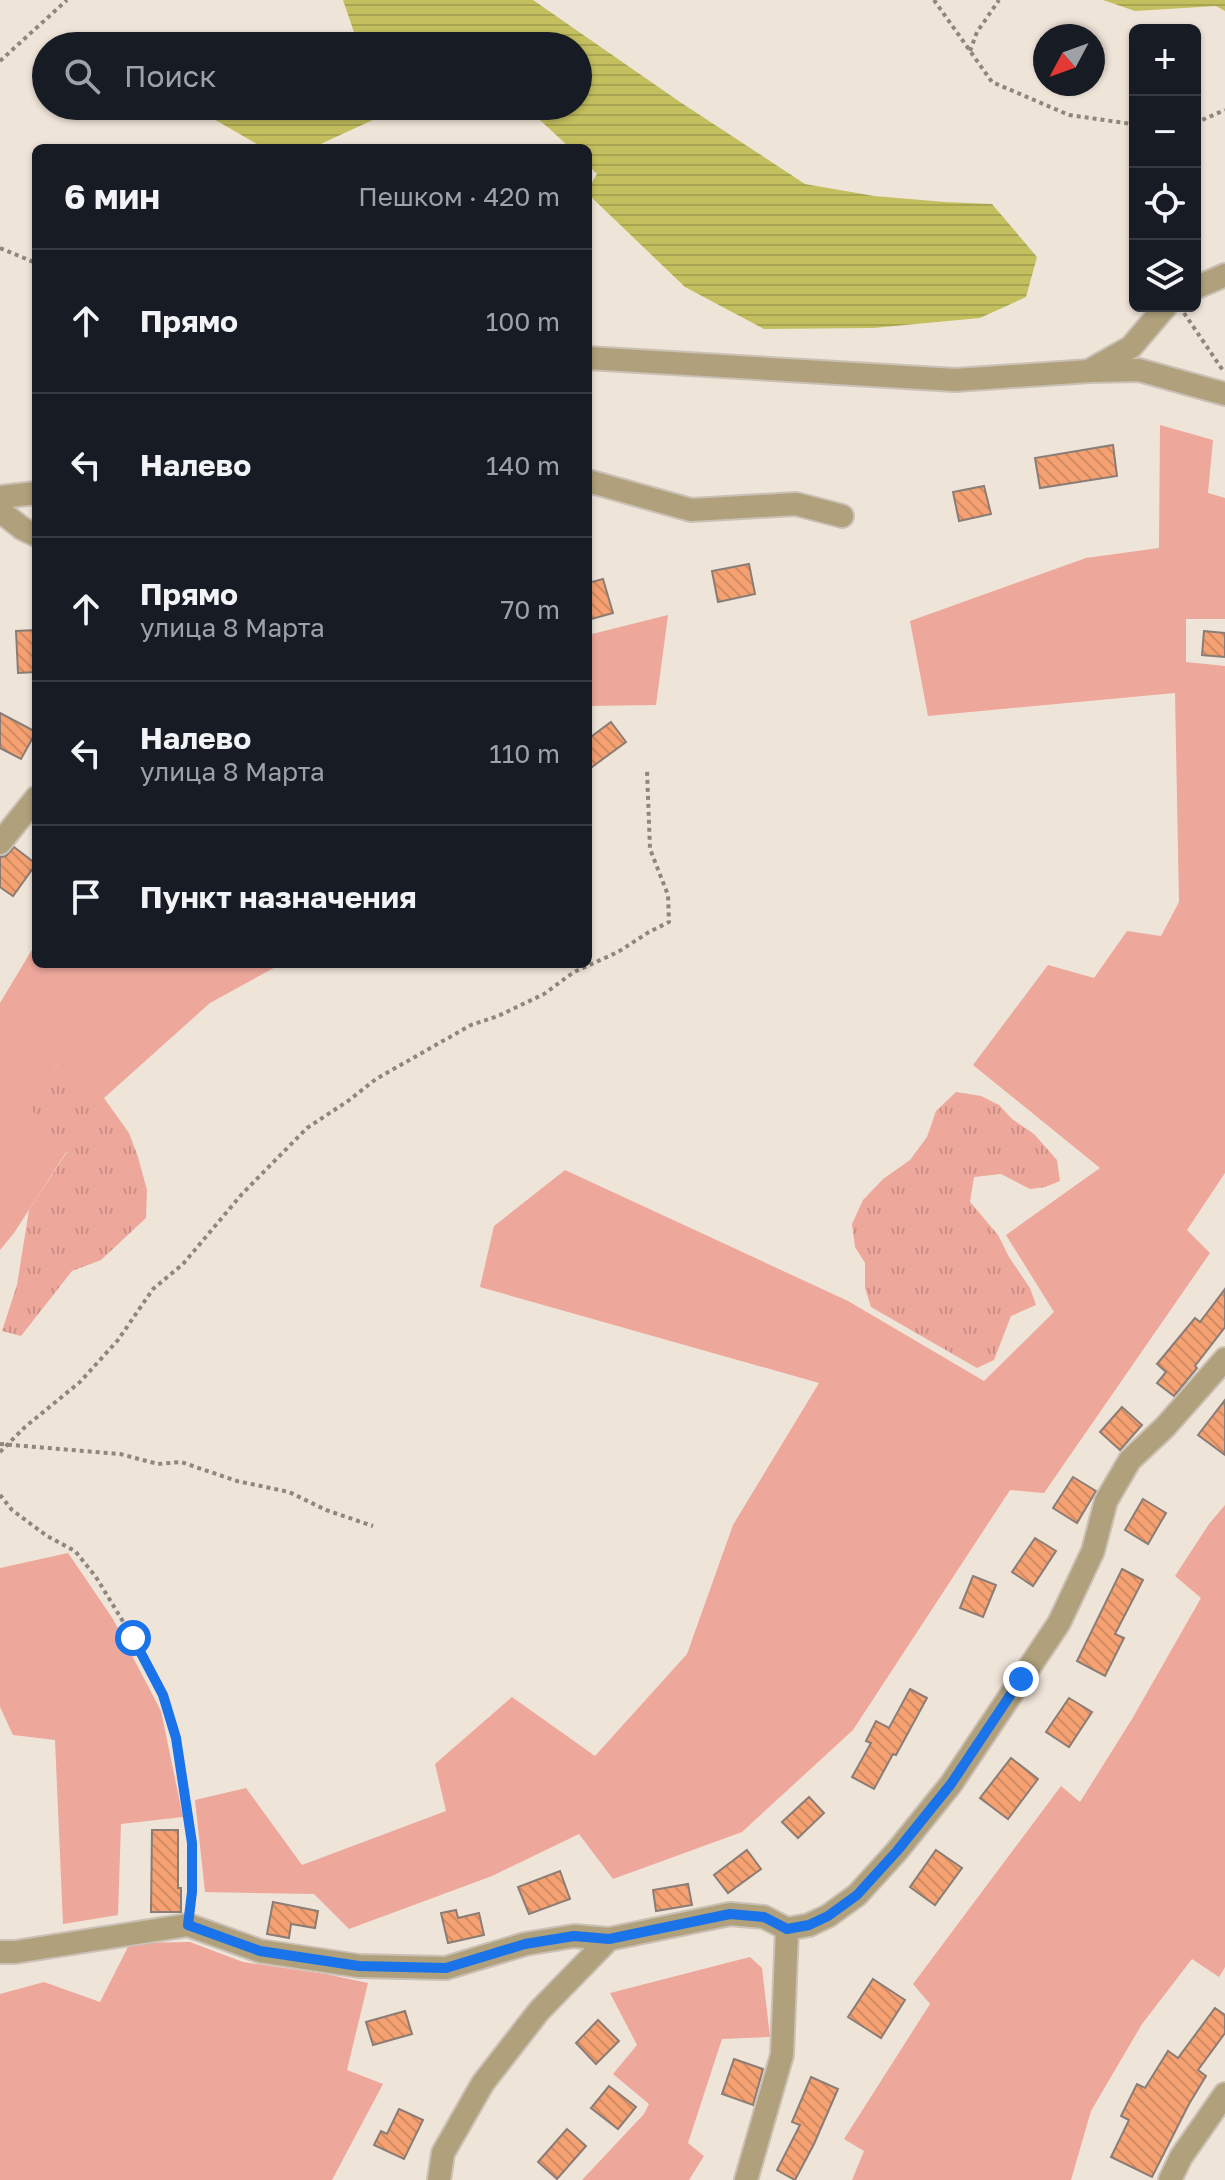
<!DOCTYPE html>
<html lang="ru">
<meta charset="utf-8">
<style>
:root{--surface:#171b24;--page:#20242c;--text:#f1f3f6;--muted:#9ea1a6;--line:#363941}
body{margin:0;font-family:"Golos Text",sans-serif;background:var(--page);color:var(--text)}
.controls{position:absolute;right:24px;top:24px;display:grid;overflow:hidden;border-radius:12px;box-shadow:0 2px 6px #0004}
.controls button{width:72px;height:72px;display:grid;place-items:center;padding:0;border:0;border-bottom:2px solid var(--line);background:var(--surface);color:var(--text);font:40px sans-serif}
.compass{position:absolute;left:1033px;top:24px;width:72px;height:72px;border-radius:50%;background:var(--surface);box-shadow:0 2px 6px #0004;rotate:229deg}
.stop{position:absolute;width:24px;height:24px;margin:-18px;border:6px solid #1a73e8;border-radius:50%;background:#fff}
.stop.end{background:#1a73e8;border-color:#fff;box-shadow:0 2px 8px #0008}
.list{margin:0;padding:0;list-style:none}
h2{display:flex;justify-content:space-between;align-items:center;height:104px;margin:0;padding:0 32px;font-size:34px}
h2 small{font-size:26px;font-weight:400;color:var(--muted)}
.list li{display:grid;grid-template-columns:52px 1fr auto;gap:24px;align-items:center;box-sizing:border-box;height:144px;padding:0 32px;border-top:2px solid var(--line)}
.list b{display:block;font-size:30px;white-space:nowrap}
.list p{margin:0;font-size:26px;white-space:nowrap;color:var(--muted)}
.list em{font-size:26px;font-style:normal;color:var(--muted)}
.icon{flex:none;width:44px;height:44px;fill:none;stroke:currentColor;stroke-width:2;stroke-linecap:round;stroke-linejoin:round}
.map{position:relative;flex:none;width:1225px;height:2180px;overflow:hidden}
.search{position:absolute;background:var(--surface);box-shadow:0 2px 6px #0004;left:32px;top:32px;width:560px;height:88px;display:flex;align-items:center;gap:20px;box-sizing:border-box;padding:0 28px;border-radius:44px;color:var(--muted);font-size:30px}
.panel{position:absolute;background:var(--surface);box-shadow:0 2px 6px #0004;left:32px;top:144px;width:560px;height:824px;border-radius:12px}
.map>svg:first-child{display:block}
.grass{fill:url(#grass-tufts)}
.garden{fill:#eea79b}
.water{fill:url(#water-rules)}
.building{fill:url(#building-back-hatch);stroke:#8b7d76;stroke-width:2}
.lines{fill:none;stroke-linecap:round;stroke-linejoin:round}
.minor-casing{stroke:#cac0b5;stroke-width:26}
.path{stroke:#8f877f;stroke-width:4;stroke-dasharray:4 4;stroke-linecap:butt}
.minor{stroke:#b0a17c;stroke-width:22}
.route{stroke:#1a73e8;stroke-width:10}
</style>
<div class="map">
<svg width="1225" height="2180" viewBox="0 0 1225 2180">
<defs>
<pattern id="grass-tufts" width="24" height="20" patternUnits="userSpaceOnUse" patternTransform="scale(2)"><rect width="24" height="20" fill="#eea79b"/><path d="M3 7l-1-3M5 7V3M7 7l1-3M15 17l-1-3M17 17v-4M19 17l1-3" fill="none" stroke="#cc8f85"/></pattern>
<pattern id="water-rules" width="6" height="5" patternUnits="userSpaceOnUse" patternTransform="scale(2)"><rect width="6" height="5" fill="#c3bf5f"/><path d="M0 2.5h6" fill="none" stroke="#a7a452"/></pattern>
<pattern id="building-back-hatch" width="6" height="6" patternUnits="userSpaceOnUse" patternTransform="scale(2)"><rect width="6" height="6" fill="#f5a172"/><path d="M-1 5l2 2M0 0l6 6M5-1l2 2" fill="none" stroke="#d28a62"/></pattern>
</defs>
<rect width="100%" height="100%" fill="#efe4d8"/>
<g class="grass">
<path d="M 61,1062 L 104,1098 L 129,1133 L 138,1157 L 147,1190 L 146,1218 L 101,1260 L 72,1271 L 21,1336 L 2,1331 L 17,1285 L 29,1210 L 67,1152 L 26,1104 Z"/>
<path d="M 956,1092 L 981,1096 L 999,1105 L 1012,1119 L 1034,1134 L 1057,1160 L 1060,1181 L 1045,1187 L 1030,1189 L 1001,1174 L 974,1177 L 970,1202 L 998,1235 L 1009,1257 L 1030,1288 L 1036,1305 L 1011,1316 L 994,1360 L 977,1368 L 871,1307 L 865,1288 L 865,1263 L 855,1247 L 852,1224 L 863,1200 L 883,1179 L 910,1160 L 927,1137 L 936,1111 Z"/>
</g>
<g class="garden">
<path d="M 1160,425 L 1213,440 L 1208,493 L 1225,498 L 1225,619 L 1186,619 L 1186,662 L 1225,666 L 1225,1173 L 1187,1230 L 1210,1253 L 1044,1493 L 1010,1490 L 853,1730 L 742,1832 L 613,1879 L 579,1834 L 492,1876 L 349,1929 L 314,1894 L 205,1892 L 195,1800 L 246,1788 L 302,1865 L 446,1811 L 435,1764 L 512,1697 L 595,1756 L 687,1654 L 733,1525 L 819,1383 L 480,1287 L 494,1226 L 565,1170 L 848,1301 L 984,1381 L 1054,1312 L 1006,1235 L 1100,1168 L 973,1065 L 1048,965 L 1094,978 L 1127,931 L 1161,936 L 1179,902 L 1175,693 L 928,716 L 910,621 L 1086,558 L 1159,548 Z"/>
<path d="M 668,615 L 656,705 L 588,706 L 588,635 Z"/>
<path d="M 36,943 L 36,964 L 281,964 L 210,1003 L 104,1098 L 60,1063 L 27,1104 L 67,1151 L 14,1233 L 0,1250 L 0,1003 Z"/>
<path d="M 1225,1505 L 1225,1967 L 1219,1977 L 1192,1959 L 1142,2024 L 1091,2111 L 1071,2180 L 852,2180 L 864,2151 L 844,2139 L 930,2004 L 913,1984 L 1061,1786 L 1080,1802 L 1132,1719 L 1201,1598 L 1175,1576 L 1209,1524 Z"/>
<path d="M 68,1553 L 113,1619 L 161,1711 L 183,1817 L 121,1824 L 118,1915 L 63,1924 L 55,1740 L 13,1735 L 0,1707 L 0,1568 Z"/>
<path d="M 190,1942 L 243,1962 L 326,1974 L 368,1983 L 347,2070 L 383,2084 L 332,2180 L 0,2180 L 0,1994 L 44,1982 L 100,2002 L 130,1943 Z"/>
<path d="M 750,1957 L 762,1968 L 770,2037 L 722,2039 L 688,2143 L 704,2156 L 689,2180 L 582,2180 L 644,2114 L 649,2104 L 613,2074 L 637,2045 L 610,1993 Z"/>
</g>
<g class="water">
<path d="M 343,0 L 533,0 L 680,102 L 805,184 L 874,196 L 945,202 L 992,204 L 1037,257 L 1026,297 L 980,318 L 873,328 L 764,329 L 685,287 L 588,194 L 588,189 L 597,174 L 588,165 L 588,148 L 570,148 L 540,120 L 511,106 L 578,106 L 578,46 L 370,46 L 355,35 Z"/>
<path d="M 1103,0 L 1225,0 L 1225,11 L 1216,6 L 1135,11 Z"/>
<path d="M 182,106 L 384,106 L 375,119 L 312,148 L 264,148 L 212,118 Z"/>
</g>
<g class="building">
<path d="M 1113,445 L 1117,476 L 1040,488 L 1035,458 Z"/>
<path d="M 984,486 L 991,514 L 959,521 L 953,492 Z"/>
<path d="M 749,564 L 755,594 L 718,602 L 712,571 Z"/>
<path d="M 603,579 L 613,613 L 588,620 L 588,583 Z"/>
<path d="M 36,630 L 36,672 L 18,673 L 16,631 Z"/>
<path d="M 1204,631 L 1225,633 L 1225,657 L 1202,655 Z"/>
<path d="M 0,713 L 36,732 L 21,759 L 0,748 Z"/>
<path d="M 611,722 L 626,742 L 588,770 L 588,739 Z"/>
<path d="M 14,847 L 36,864 L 13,896 L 0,887 L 0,857 L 6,856 Z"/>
<path d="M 1225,1289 L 1225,1327 L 1195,1366 L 1197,1368 L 1174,1396 L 1157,1383 L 1166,1372 L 1157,1364 L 1195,1318 L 1200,1322 Z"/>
<path d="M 1225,1400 L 1225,1455 L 1198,1435 Z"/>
<path d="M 1122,1407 L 1142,1425 L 1120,1450 L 1100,1432 Z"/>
<path d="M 1073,1477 L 1096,1491 L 1077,1523 L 1053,1508 Z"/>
<path d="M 1143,1499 L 1166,1513 L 1148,1544 L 1125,1530 Z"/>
<path d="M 1035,1538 L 1056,1551 L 1033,1586 L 1012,1572 Z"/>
<path d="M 1122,1569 L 1143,1580 L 1115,1634 L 1124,1638 L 1105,1676 L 1077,1661 Z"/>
<path d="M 973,1576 L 996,1585 L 983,1617 L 960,1608 Z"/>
<path d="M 910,1689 L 927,1698 L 896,1755 L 893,1754 L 874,1789 L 852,1777 L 871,1743 L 866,1741 L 876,1721 L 889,1728 Z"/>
<path d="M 1069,1698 L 1092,1712 L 1069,1747 L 1046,1732 Z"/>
<path d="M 1011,1758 L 1038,1779 L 1008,1819 L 980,1798 Z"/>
<path d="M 809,1797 L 824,1813 L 798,1838 L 782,1822 Z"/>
<path d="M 152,1830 L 178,1830 L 178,1888 L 181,1888 L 181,1912 L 151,1912 Z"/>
<path d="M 747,1850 L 761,1869 L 728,1893 L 714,1875 Z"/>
<path d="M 936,1850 L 962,1868 L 935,1905 L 910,1887 Z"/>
<path d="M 560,1871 L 570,1899 L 529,1914 L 518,1887 Z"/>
<path d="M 688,1884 L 692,1905 L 656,1911 L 653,1890 Z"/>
<path d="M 273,1902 L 318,1911 L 315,1928 L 291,1924 L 289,1938 L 267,1934 Z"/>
<path d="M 456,1910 L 458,1918 L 479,1913 L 484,1935 L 448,1943 L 441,1913 Z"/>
<path d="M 873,1979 L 905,2000 L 881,2038 L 848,2017 Z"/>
<path d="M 1215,2008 L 1225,2015 L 1225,2033 L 1198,2070 L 1206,2076 L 1189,2104 L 1152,2177 L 1111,2157 L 1129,2120 L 1121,2116 L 1137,2084 L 1145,2088 L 1168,2051 L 1178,2058 Z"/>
<path d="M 405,2011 L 412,2034 L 373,2045 L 366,2022 Z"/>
<path d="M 598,2020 L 619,2041 L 596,2064 L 576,2043 Z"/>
<path d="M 734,2059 L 763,2069 L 753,2105 L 722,2094 Z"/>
<path d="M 811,2077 L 838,2089 L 814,2144 L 795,2180 L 777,2170 L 800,2125 L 792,2122 Z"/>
<path d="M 609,2086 L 636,2107 L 618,2129 L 591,2108 Z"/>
<path d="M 399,2109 L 423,2120 L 404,2159 L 374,2145 L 381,2131 L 387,2134 Z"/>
<path d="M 567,2129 L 586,2146 L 557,2179 L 538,2162 Z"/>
</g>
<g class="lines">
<g class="minor-casing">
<g id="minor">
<path d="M 1195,288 L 1225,275"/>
<path d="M 588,358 L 955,380 L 1090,371 L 1139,370 L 1225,394"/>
<path d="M 1092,369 L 1131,347 L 1166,306"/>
<path d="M 588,481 L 691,510 L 796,504 L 842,516"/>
<path d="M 0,497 L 36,493"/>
<path d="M 0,511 L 23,529 L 36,535"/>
<path d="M 0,843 L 36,798"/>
<path d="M 0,1952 L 15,1952 L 188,1925 L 260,1951 L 359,1966 L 446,1968 L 525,1944 L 574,1936 L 609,1939"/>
<path d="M 439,2180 L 443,2153 L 483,2083 L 539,2011 L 609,1939 L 730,1914 L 764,1917 L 787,1929 L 809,1925 L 828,1916 L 857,1895 L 897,1851 L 951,1784 L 1059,1623 L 1093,1551 L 1106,1501 L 1130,1460 L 1165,1427 L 1225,1359"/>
<path d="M 746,2180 L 782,2055 L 787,1929"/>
<path d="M 1170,2180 L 1181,2157 L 1225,2094"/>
</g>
</g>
<g class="path">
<path d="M 934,0 L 992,82 L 1069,115 L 1132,124 L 1135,127"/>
<path d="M 970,51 L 977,32 L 999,0"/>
<path d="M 0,61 L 67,0"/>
<path d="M 1195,123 L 1225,110"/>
<path d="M 0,248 L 36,263"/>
<path d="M 1184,313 L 1224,372"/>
<path d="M 0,1444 L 120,1454 L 158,1464 L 181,1462 L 237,1481 L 289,1492 L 326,1510 L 373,1526"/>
<path d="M 0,1452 L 25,1427 L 80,1382 L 118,1340 L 153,1289 L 183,1264 L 242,1194 L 307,1128 L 348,1101 L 376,1079 L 471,1025 L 498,1016 L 544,994 L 574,972 L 618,952 L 649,932 L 669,922 L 668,895 L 650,849 L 647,770"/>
<path d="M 0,1495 L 12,1510 L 47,1536 L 75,1551 L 96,1577 L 133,1638 L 163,1695 L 176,1738 L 192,1843 L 190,1906"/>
</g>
<use href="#minor" class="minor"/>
</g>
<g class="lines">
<path class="route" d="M 133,1638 L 163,1695 L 176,1738 L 192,1843 L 192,1892 L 188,1925 L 260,1951 L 359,1966 L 446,1968 L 525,1944 L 574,1936 L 609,1939 L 730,1914 L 764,1917 L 787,1929 L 809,1925 L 828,1916 L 857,1895 L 897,1851 L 951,1784 L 1021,1679"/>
</g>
</svg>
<div class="controls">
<button>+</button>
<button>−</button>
<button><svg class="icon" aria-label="locate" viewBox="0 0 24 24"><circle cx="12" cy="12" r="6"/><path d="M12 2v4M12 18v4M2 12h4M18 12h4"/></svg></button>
<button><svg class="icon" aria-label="layers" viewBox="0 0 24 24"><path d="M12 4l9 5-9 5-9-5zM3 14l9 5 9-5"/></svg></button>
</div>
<svg class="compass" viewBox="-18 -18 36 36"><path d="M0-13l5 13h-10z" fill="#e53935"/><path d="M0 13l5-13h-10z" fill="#9ea1a6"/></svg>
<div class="stop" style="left:133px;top:1638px"></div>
<div class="stop end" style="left:1021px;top:1679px"></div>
<div class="search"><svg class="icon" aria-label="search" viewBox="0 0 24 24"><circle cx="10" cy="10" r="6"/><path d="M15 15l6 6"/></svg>Поиск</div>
<section class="panel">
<h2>6 мин<small>Пешком · 420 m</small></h2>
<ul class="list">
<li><svg class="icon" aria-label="ahead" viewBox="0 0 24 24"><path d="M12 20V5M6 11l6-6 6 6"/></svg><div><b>Прямо</b></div><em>100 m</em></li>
<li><svg class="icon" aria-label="left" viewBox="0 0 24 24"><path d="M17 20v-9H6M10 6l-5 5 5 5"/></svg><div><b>Налево</b></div><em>140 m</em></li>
<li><svg class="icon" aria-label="ahead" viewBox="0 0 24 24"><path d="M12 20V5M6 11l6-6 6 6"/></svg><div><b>Прямо</b><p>улица 8 Марта</p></div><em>70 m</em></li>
<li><svg class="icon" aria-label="left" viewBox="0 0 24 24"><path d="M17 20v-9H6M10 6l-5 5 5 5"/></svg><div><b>Налево</b><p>улица 8 Марта</p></div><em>110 m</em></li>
<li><svg class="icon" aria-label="arrive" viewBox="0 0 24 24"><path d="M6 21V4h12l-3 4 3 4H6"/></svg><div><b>Пункт назначения</b></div></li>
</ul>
</section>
</div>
